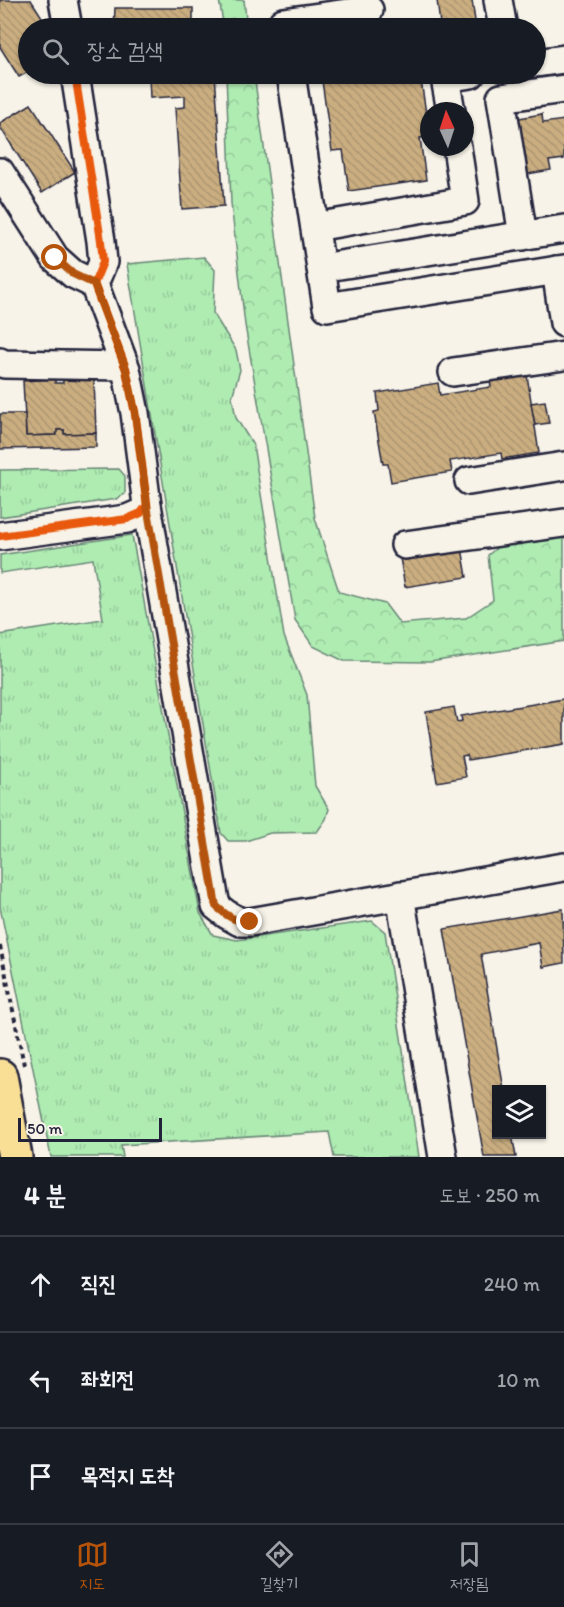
<!DOCTYPE html>
<html lang="ko">
<meta charset="utf-8">
<style>
:root{--surface:#171b24;--page:#20242c;--text:#f1f3f6;--muted:#9ea1a6;--line:#363941;--accent:#b45309}
body{margin:0;font-family:Itim,"Poor Story",sans-serif;background:var(--page);color:var(--text)}
.controls{position:absolute;right:18px;bottom:18px;display:grid;overflow:hidden;border-radius:0px;box-shadow:0 2px 4px #0004}
.controls button{width:54px;height:54px;display:grid;place-items:center;padding:0;border:0;border-bottom:2px solid var(--line);background:var(--surface);color:var(--text);font:30px sans-serif}
.compass{position:absolute;left:420px;top:102px;width:54px;height:54px;border-radius:50%;background:var(--surface);box-shadow:0 2px 4px #0004;rotate:357deg}
.scale{position:absolute;left:18px;bottom:15px;width:144px;box-sizing:border-box;padding-left:6px;border:3px solid #22223b;border-top:0;font-size:16px;line-height:21px;white-space:nowrap;color:#22223b;-webkit-text-stroke:4px #f7f3e8;paint-order:stroke}
.stop{position:absolute;width:18px;height:18px;margin:-14px;border:4px solid #b45309;border-radius:50%;background:#fff}
.stop.end{background:#b45309;border-color:#fff;box-shadow:0 2px 6px #0008}
.list{margin:0;padding:0;list-style:none}
h2{display:flex;justify-content:space-between;align-items:center;height:78px;margin:0;padding:0 24px;font-size:26px}
h2 small{font-size:20px;font-weight:400;color:var(--muted)}
.list li{display:grid;grid-template-columns:39px 1fr auto;gap:18px;align-items:center;box-sizing:border-box;height:96px;padding:0 24px;border-top:2px solid var(--line)}
.list b{display:block;font-size:22px;white-space:nowrap}
.list em{font-size:20px;font-style:normal;color:var(--muted)}
.icon{flex:none;width:33px;height:33px;fill:none;stroke:currentColor;stroke-width:2;stroke-linecap:round;stroke-linejoin:round}
.map{position:relative;flex:none;width:564px;height:1157px;overflow:hidden}
.search{position:absolute;background:var(--surface);box-shadow:0 2px 4px #0004;left:18px;right:18px;top:18px;height:66px;display:flex;align-items:center;gap:15px;box-sizing:border-box;padding:0 21px;border-radius:33px;color:var(--muted);font-size:22px}
.sheet{height:366px;background:var(--surface)}
nav{display:flex;justify-content:space-around;align-items:center;box-sizing:border-box;height:84px;border-top:2px solid var(--line);background:var(--surface);font-size:16px;color:var(--muted)}
nav a{display:grid;justify-items:center;gap:3px}
nav .on{color:var(--accent)}
.map>svg:first-child{display:block}
.grass{fill:url(#grass-tufts);stroke:#688776;stroke-width:1.5}
.forest{fill:url(#forest-crowns);stroke:#688776;stroke-width:1.5}
.building{fill:url(#building-back-hatch);stroke:#22223b;stroke-width:1.5}
.lines{fill:none;stroke-linecap:round;stroke-linejoin:round}
.minor-casing{stroke:#22223b;stroke-width:32}
.major-casing{stroke:#22223b;stroke-width:38}
.path{stroke:#22223b;stroke-width:4;stroke-dasharray:4.5 4.5;stroke-linecap:butt}
.minor{stroke:#f7f3e8;stroke-width:27}
.major{stroke:#f9df96;stroke-width:33}
.cycleway-casing{stroke:#f7f3e8;stroke-width:11}
.cycleway{stroke:#e8590c;stroke-width:8}
.route{stroke:#b45309;stroke-width:8}
</style>
<div class="map">
<svg width="564" height="1157" viewBox="0 0 564 1157">
<defs>
<pattern id="grass-tufts" width="24" height="20" patternUnits="userSpaceOnUse" patternTransform="scale(1.5)"><rect width="24" height="20" fill="#afecb2"/><path d="M3 7l-1-3M5 7V3M7 7l1-3M15 17l-1-3M17 17v-4M19 17l1-3" fill="none" stroke="#96ca9a"/></pattern>
<pattern id="forest-crowns" width="20" height="18" patternUnits="userSpaceOnUse" patternTransform="scale(1.5)"><rect width="20" height="18" fill="#afecb2"/><path d="M2 6a3 3 0 1 1 6 0M12 15a3 3 0 1 1 6 0" fill="none" stroke="#96ca9a"/></pattern>
<pattern id="building-back-hatch" width="6" height="6" patternUnits="userSpaceOnUse" patternTransform="scale(1.5)"><rect width="6" height="6" fill="#caae80"/><path d="M-1 5l2 2M0 0l6 6M5-1l2 2" fill="none" stroke="#ad9570"/></pattern>
</defs>
<rect width="100%" height="100%" fill="#f7f3e8"/>
<filter id="ink" filterUnits="userSpaceOnUse"><feTurbulence type="fractalNoise" baseFrequency=".0167" numOctaves="2"/><feDisplacementMap in="SourceGraphic" scale="12" xChannelSelector="R" yChannelSelector="G"/><feConvolveMatrix kernelMatrix="1 2 1 2 8 2 1 2 1" color-interpolation-filters="sRGB"/></filter>
<g filter="url(#ink)">
<g class="grass">
<path d="M 204,257 L 215,270 L 213,313 L 236,350 L 240,370 L 232,397 L 236,418 L 253,445 L 284,636 L 307,695 L 315,786 L 329,809 L 326,819 L 317,832 L 270,833 L 246,841 L 228,841 L 221,833 L 127,264 Z"/>
<path d="M 119,469 L 125,476 L 125,494 L 116,499 L 0,517 L 0,470 Z"/>
<path d="M 132,535 L 200,913 L 213,935 L 237,940 L 372,921 L 385,932 L 419,1157 L 334,1157 L 329,1132 L 121,1145 L 123,1157 L 51,1157 L 0,907 L 0,635 L 103,619 L 93,559 L 0,573 L 0,555 Z"/>
</g>
<g class="forest">
<path d="M 219,0 L 244,0 L 247,28 L 224,28 Z"/>
<path d="M 226,74 L 254,74 L 315,518 L 339,592 L 385,604 L 400,624 L 466,618 L 493,600 L 488,555 L 508,539 L 564,532 L 564,641 L 430,662 L 344,661 L 313,646 L 295,620 L 245,325 L 231,203 Z"/>
</g>
<g class="building">
<path d="M 0,0 L 31,0 L 49,28 L 28,28 L 28,72 L 19,77 L 0,47 Z"/>
<path d="M 437,0 L 472,0 L 476,28 L 413,28 L 440,24 Z"/>
<path d="M 115,8 L 193,8 L 193,28 L 114,28 Z"/>
<path d="M 149,74 L 215,74 L 224,206 L 182,209 L 175,108 L 185,107 L 185,96 L 150,98 Z"/>
<path d="M 321,74 L 420,74 L 429,133 L 429,137 L 420,138 L 426,180 L 349,191 L 343,150 L 332,151 Z"/>
<path d="M 31,104 L 75,172 L 42,193 L 0,127 L 0,123 Z"/>
<path d="M 542,114 L 543,123 L 564,120 L 564,159 L 549,161 L 551,170 L 528,174 L 519,118 Z"/>
<path d="M 527,375 L 539,453 L 502,459 L 501,453 L 450,461 L 452,472 L 391,482 L 388,464 L 383,464 L 374,412 L 379,411 L 377,393 L 438,383 L 440,395 L 491,387 L 490,381 Z"/>
<path d="M 94,378 L 96,433 L 64,434 L 64,430 L 57,430 L 57,435 L 26,436 L 23,381 L 55,379 L 55,383 L 63,383 L 63,379 Z"/>
<path d="M 545,401 L 549,423 L 535,425 L 531,403 Z"/>
<path d="M 0,414 L 25,414 L 26,436 L 57,435 L 57,430 L 64,430 L 64,434 L 96,433 L 96,447 L 0,449 Z"/>
<path d="M 462,548 L 467,577 L 405,587 L 400,558 Z"/>
<path d="M 564,699 L 564,744 L 468,760 L 467,755 L 462,756 L 466,777 L 437,782 L 426,712 L 454,707 L 457,722 L 462,721 L 461,716 Z"/>
<path d="M 563,909 L 564,963 L 543,967 L 539,943 L 481,954 L 504,1090 L 496,1090 L 496,1134 L 512,1134 L 516,1157 L 484,1157 L 444,929 Z"/>
</g>
<g class="lines">
<g class="minor-casing">
<g id="minor">
<path d="M 63,0 L 68,28"/>
<path d="M 498,0 L 503,28"/>
<path d="M 283,22 L 369,10"/>
<path d="M 536,63 L 564,59"/>
<path d="M 291,74 L 327,307 L 564,269"/>
<path d="M 451,111 L 445,78 L 471,74"/>
<path d="M 0,172 L 55,258 L 73,274 L 94,284"/>
<path d="M 315,227 L 465,201 L 457,147"/>
<path d="M 523,236 L 501,98 L 564,89"/>
<path d="M 321,268 L 564,229"/>
<path d="M 556,270 L 564,323"/>
<path d="M 0,362 L 4,364 L 124,366"/>
<path d="M 453,372 L 564,356"/>
<path d="M 469,481 L 564,466"/>
<path d="M 147,505 L 213,890 L 216,906 L 226,914 L 240,922 L 250,922 L 564,867"/>
<path d="M 0,536 L 127,519 L 141,513 L 147,505 L 135,413 L 126,369 L 94,284 L 103,262 L 101,241 L 75,74"/>
<path d="M 405,545 L 564,523"/>
<path d="M 400,895 L 443,1157"/>
</g>
</g>
<g class="major-casing">
<path id="major" d="M 0,1076 L 15,1157"/>
</g>
<path class="path" d="M 0,946 L 24,1065"/>
<use href="#minor" class="minor"/>
<use href="#major" class="major"/>
<g class="cycleway-casing">
<path id="cycleway" d="M 0,536 L 127,519 L 141,513 L 147,505 L 135,413 L 126,369 L 94,284 L 103,262 L 101,241 L 75,74"/>
</g>
<use href="#cycleway" class="cycleway"/>
</g>
</g>
<g class="lines" filter="url(#ink)">
<path class="route" d="M 55,258 L 73,274 L 94,284 L 126,369 L 135,412 L 147,505 L 216,906 C 227,916 235,922 250,922"/>
</g>
</svg>
<div class="controls">
<button><svg class="icon" aria-label="layers" viewBox="0 0 24 24"><path d="M12 4l9 5-9 5-9-5zM3 14l9 5 9-5"/></svg></button>
</div>
<svg class="compass" viewBox="-18 -18 36 36"><path d="M0-13l5 13h-10z" fill="#e53935"/><path d="M0 13l5-13h-10z" fill="#9ea1a6"/></svg>
<div class="scale">50 m</div>
<div class="stop" style="left:55px;top:258px"></div>
<div class="stop end" style="left:250px;top:922px"></div>
<div class="search"><svg class="icon" aria-label="search" viewBox="0 0 24 24"><circle cx="10" cy="10" r="6"/><path d="M15 15l6 6"/></svg>장소 검색</div>
</div>
<section class="sheet">
<h2>4 분<small>도보 · 250 m</small></h2>
<ul class="list">
<li><svg class="icon" aria-label="ahead" viewBox="0 0 24 24"><path d="M12 20V5M6 11l6-6 6 6"/></svg><div><b>직진</b></div><em>240 m</em></li>
<li><svg class="icon" aria-label="left" viewBox="0 0 24 24"><path d="M17 20v-9H6M10 6l-5 5 5 5"/></svg><div><b>좌회전</b></div><em>10 m</em></li>
<li><svg class="icon" aria-label="arrive" viewBox="0 0 24 24"><path d="M6 21V4h12l-3 4 3 4H6"/></svg><div><b>목적지 도착</b></div></li>
</ul>
</section>
<nav>
<a class="on"><svg class="icon" aria-label="map" viewBox="0 0 24 24"><path d="M3 6l6-2 6 2 6-2v14l-6 2-6-2-6 2zM9 4v14M15 6v14"/></svg>지도</a>
<a><svg class="icon" aria-label="directions" viewBox="0 0 24 24"><path d="M12 3l9 9-9 9-9-9zM9 14v-3h6M13 9l2 2-2 2"/></svg>길찾기</a>
<a><svg class="icon" aria-label="saved" viewBox="0 0 24 24"><path d="M7 4h10v16l-5-4-5 4z"/></svg>저장됨</a>
</nav>
